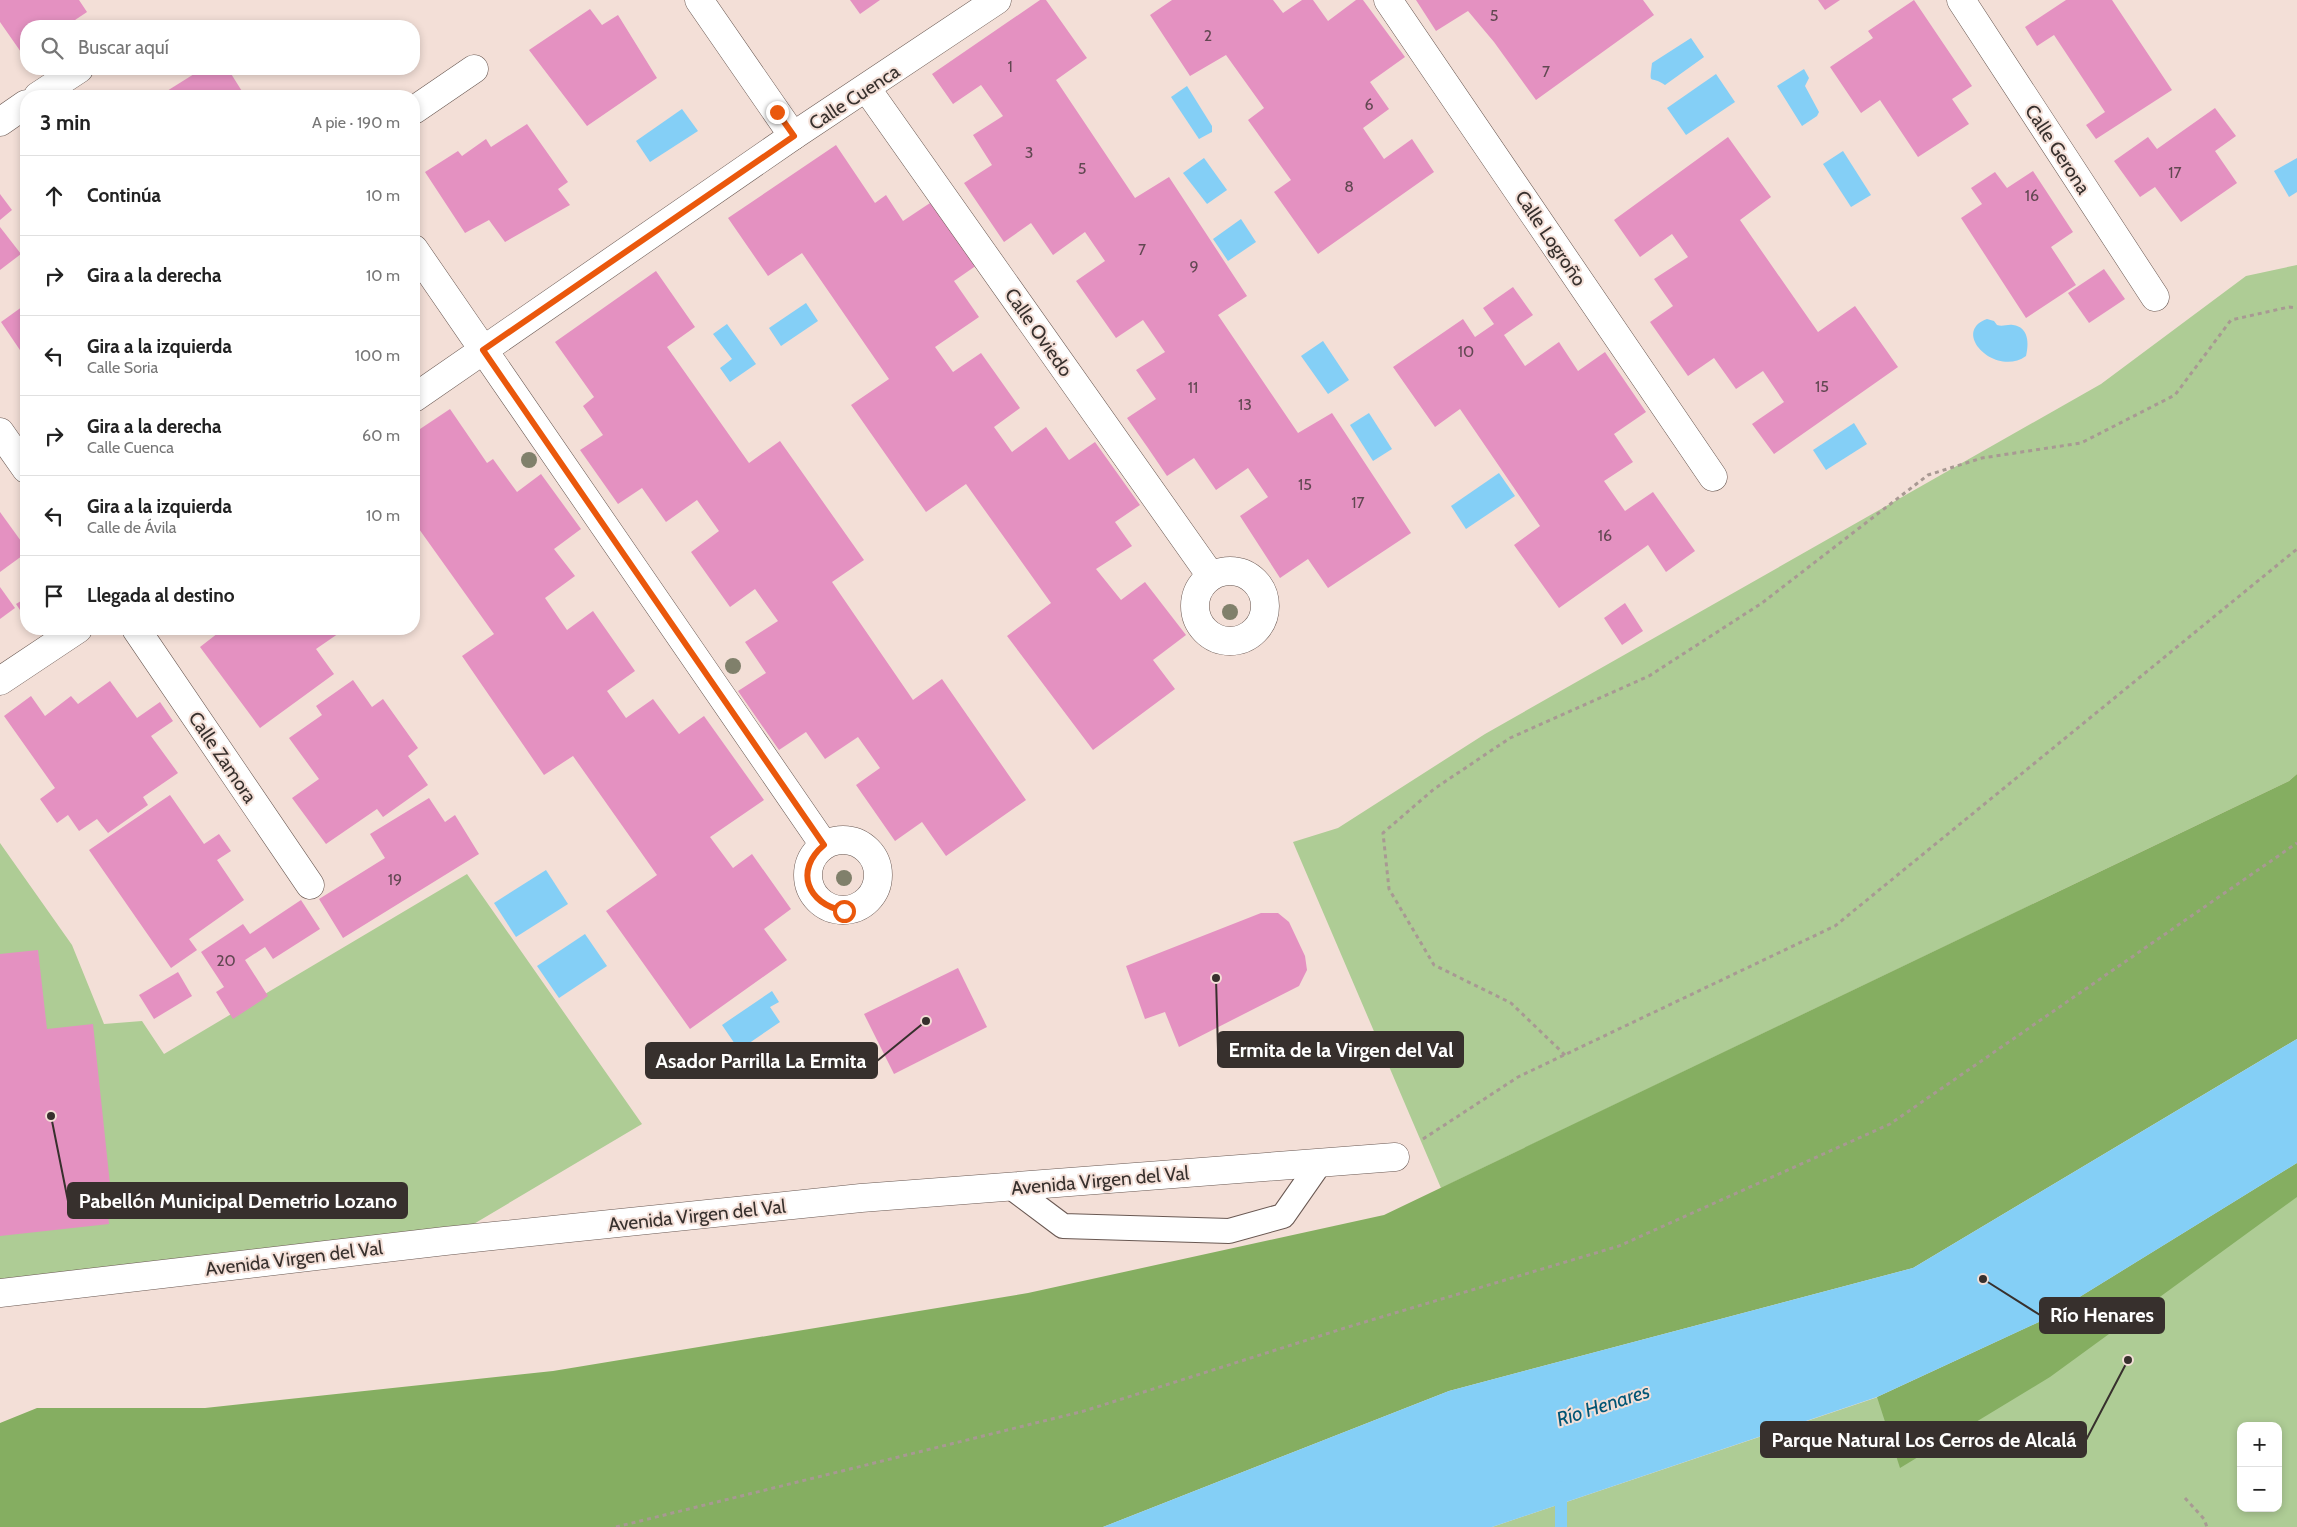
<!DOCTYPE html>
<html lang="es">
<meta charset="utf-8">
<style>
:root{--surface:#fff;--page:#f2f2f2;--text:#222;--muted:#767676;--line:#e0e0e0}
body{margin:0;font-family:Cabin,sans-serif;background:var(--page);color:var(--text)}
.controls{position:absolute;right:15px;bottom:15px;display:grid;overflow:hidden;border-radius:10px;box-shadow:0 2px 8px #0003}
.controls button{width:45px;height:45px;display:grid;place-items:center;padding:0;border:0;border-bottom:1px solid var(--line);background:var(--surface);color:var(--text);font:25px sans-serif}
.stop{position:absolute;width:15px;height:15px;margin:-11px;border:4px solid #ea580c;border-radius:50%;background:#fff}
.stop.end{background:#ea580c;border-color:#fff;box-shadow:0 1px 5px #0008}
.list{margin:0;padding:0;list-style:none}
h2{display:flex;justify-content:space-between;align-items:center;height:65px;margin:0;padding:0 20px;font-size:21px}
h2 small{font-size:16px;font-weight:400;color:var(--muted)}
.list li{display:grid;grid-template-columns:32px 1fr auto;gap:15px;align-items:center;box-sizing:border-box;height:80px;padding:0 20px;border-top:1px solid var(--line)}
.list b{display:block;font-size:19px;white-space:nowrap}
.list p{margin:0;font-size:16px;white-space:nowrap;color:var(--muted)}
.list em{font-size:16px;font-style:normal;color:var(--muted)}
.icon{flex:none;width:28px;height:28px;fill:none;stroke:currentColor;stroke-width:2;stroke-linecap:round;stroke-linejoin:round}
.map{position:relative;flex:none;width:2297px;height:1527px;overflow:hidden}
.search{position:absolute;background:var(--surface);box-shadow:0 2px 8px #0003;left:20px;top:20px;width:400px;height:55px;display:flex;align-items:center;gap:12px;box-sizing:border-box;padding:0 18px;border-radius:20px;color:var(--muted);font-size:19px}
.panel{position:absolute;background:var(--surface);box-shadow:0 2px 8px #0003;left:20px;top:90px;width:400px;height:545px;border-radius:20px}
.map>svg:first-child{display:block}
.green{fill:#aecc95;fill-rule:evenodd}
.forest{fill:#85ae61}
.water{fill:#84cff6}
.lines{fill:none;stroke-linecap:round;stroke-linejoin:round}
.stream{stroke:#84cff6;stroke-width:12}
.building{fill:#e491c1}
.lane-casing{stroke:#695852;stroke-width:26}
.street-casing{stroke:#695852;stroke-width:29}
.path{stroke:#a89993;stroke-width:3;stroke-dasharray:4 4;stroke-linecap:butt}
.lane{stroke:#fff;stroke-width:24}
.street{stroke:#fff;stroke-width:28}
.tree{fill:#80806b}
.route{stroke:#ea580c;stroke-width:6}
.labels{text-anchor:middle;stroke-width:4;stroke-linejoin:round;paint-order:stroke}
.number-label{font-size:16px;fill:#624852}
.street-label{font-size:19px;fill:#37302d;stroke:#f3dfd7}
.water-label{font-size:20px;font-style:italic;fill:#005575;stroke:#f3dfd7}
.leader{fill:none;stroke:#37302d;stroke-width:2}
.callout-dot{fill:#37302d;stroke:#f3dfd7;stroke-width:2}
.callout{fill:#37302d;stroke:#37302d;stroke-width:2}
.callout-label{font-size:20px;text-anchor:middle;font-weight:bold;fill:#fff}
</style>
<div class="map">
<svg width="2297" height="1527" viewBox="0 0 2297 1527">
<rect width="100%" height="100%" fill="#f3dfd7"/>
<g class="green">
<path d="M 2297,265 L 2297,774 L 2289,781 L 1441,1188 L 1293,842 L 1338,828 L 1485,734 L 2101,384 L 2246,276 Z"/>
<path d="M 0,843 L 72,945 L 104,1024 L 142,1021 L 164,1054 L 467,874 L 642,1124 L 445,1241 L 0,1293 Z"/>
<path d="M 2297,1163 L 2297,1527 L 1492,1527 L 1878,1397 L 2039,1322 ZM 2241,1426 L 2278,1426 L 2278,1508 L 2241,1508 Z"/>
</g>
<g class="forest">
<path d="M 2297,774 L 2297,1039 L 1913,1268 L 1449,1391 L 1103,1527 L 0,1527 L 0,1423 L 37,1408 L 205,1408 L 553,1371 L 1028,1293 L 1384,1215 L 2289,781 Z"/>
<path d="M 2297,1163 L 2297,1197 L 2050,1377 L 1900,1468 L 1877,1397 L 2039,1322 Z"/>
</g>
<g class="water">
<path d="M 1691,38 L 1704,57 L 1665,85 C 1650,74 1649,88 1652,63 Z"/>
<path d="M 1804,69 L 1809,78 L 1805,86 L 1819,112 L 1817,116 L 1802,126 L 1777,86 Z"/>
<path d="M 1716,74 L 1735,102 L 1686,135 L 1667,108 Z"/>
<path d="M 1187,86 L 1212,126 L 1212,132 L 1199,139 L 1171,97 Z"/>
<path d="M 682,109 L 698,131 L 650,162 L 636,141 Z"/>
<path d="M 1843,151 L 1871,195 L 1851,207 L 1823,164 Z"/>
<path d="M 1204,158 L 1227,190 L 1207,204 L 1183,173 Z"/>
<path d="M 2297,158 L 2297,192 L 2289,197 L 2274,171 Z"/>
<path d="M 1241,219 L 1256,242 L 1228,261 L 1213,239 Z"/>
<path d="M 806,303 L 818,321 L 781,346 L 769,328 Z"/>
<path d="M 1987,319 L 1994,321 L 1997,325 C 2003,327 2007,324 2013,325 C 2029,327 2029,344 2026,356 C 1996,378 1950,332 1987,319 Z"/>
<path d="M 727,324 L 756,364 L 730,382 L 720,368 L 732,359 L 713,334 Z"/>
<path d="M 1323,341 L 1349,380 L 1328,394 L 1301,356 Z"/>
<path d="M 1369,413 L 1392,449 L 1373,461 L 1350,425 Z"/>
<path d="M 1854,423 L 1867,444 L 1826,470 L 1813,450 Z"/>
<path d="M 1499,473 L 1515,496 L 1466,529 L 1451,506 Z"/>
<path d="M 546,870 L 568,904 L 516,937 L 494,903 Z"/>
<path d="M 585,934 L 607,966 L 559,998 L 537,966 Z"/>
<path d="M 772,991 L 779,1002 L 770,1007 L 780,1022 L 739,1050 L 722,1025 Z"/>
<path d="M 2297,1039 L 2297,1163 L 2039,1322 L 1877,1397 L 1492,1527 L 1103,1527 L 1449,1391 L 1913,1268 Z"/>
</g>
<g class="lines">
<path class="stream" d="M 1561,1487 L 1561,1527"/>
</g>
<g class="building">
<path d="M 0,0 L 79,0 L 87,12 L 66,26 L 26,26 L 26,53 L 23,55 L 0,22 Z"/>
<path d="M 850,0 L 880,0 L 860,14 Z"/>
<path d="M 1040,0 L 1046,0 L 1087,58 L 1056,80 L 1135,198 L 1169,177 L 1247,296 L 1218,315 L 1298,433 L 1332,413 L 1411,533 L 1328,588 L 1308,559 L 1280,578 L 1240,516 L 1268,497 L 1248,468 L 1216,490 L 1194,458 L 1167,476 L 1148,448 L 1127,418 L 1156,399 L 1136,370 L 1165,352 L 1143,320 L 1116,338 L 1076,281 L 1105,261 L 1085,232 L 1053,255 L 1031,223 L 1004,242 L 964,183 L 992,165 L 973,135 L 1003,116 L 981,85 L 953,104 L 932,74 Z"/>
<path d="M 1172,0 L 1273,0 L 1283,13 L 1302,0 L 1313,0 L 1328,21 L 1356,0 L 1363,0 L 1405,57 L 1370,82 L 1389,109 L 1363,128 L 1384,159 L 1412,139 L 1434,172 L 1318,254 L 1274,192 L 1291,180 L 1248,120 L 1264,108 L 1226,55 L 1190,76 L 1150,15 Z"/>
<path d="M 1416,0 L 1643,0 L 1654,15 L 1536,100 L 1494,42 L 1468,11 L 1436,31 Z"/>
<path d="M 1818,0 L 1840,0 L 1825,10 Z"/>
<path d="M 1914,0 L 1972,86 L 1952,99 L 1969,124 L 1918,157 L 1880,100 L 1861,113 L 1830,67 L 1873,38 L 1868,31 Z"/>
<path d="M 2066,0 L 2112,0 L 2172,90 L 2096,139 L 2086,125 L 2105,112 L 2054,35 L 2037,46 L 2025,27 Z"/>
<path d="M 590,9 L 602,25 L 618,15 L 657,78 L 587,126 L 529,50 Z"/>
<path d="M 202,69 L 228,69 L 245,96 L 159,96 Z"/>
<path d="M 2215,108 L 2236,136 L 2215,151 L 2237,183 L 2181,222 L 2155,187 L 2140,197 L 2114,161 L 2148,137 L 2157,149 Z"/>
<path d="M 527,124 L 568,182 L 558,189 L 570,205 L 505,242 L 489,220 L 465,233 L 425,172 L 458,151 L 462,156 L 486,139 L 491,147 Z"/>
<path d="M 1728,137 L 1771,197 L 1740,220 L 1818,332 L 1855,306 L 1898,367 L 1774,454 L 1752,424 L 1784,402 L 1763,371 L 1736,389 L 1714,358 L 1688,376 L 1650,322 L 1673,306 L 1654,279 L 1688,257 L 1672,234 L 1640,257 L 1614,220 Z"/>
<path d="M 836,145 L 875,203 L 886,195 L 903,221 L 933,201 L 977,265 L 954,281 L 979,317 L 935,347 L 953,372 L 981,353 L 1020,408 L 994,427 L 1012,452 L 1046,427 L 1069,460 L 1095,442 L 1140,505 L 1115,522 L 1132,546 L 1096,569 L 1121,600 L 1145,582 L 1186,635 L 1153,660 L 1175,689 L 1093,750 L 1007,636 L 1051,603 L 966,484 L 926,512 L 851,405 L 889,379 L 802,253 L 768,276 L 728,218 Z"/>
<path d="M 2033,171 L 2073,232 L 2051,247 L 2076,285 L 2026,318 L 1961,218 L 1982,204 L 1971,188 L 1995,172 L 2007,188 Z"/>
<path d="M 0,194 L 12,210 L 0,220 Z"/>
<path d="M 0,227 L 21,254 L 0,270 Z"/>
<path d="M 2104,269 L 2125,299 L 2089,323 L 2068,293 Z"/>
<path d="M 656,271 L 695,327 L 667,347 L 749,463 L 780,441 L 864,560 L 832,582 L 913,700 L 942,679 L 1026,800 L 946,856 L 922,822 L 895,841 L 856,785 L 880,768 L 858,737 L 825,759 L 806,732 L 779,750 L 738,691 L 766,673 L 745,642 L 778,621 L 755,589 L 730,607 L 691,552 L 719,531 L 697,500 L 666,522 L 642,488 L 618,504 L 580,450 L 603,435 L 583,406 L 594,397 L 555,342 Z"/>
<path d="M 1513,287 L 1533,315 L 1504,335 L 1525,366 L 1559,342 L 1578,371 L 1605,352 L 1646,412 L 1614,434 L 1633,462 L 1604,481 L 1625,511 L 1653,492 L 1695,551 L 1666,572 L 1648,545 L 1559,608 L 1514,545 L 1540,526 L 1460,409 L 1435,427 L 1393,367 L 1463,319 L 1475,337 L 1494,324 L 1483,308 Z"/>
<path d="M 26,304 L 26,359 L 1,322 Z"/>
<path d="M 450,409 L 487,463 L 493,459 L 517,492 L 541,474 L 581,529 L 554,549 L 575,576 L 545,598 L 567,630 L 593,611 L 635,671 L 607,691 L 626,718 L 653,699 L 679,734 L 704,716 L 764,800 L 710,837 L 733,868 L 752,854 L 791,909 L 764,929 L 787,960 L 690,1029 L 606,911 L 657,875 L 573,756 L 544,775 L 462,656 L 494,634 L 414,522 L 414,433 Z"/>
<path d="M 0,512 L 26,548 L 26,553 L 0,572 Z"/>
<path d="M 0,587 L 15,608 L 0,619 Z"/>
<path d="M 26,598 L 26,619 L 16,604 Z"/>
<path d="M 1625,603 L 1643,631 L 1622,645 L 1604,618 Z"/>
<path d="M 214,629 L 345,629 L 316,649 L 334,674 L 260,728 L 200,647 L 218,633 Z"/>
<path d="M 353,680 L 372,707 L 383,699 L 418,748 L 408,756 L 428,785 L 383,817 L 377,809 L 326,844 L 292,798 L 319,779 L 289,738 L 322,715 L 316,706 Z"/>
<path d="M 110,681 L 137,718 L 160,702 L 173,721 L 151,736 L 178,773 L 143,797 L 148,805 L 108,833 L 97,819 L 79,831 L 68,815 L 57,823 L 40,799 L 55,788 L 4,716 L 31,696 L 45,716 L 71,696 L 78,704 Z"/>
<path d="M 170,795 L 204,844 L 219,834 L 231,851 L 217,860 L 244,900 L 189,939 L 197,950 L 171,968 L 89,850 Z"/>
<path d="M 429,798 L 445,822 L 455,815 L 479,854 L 343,938 L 319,899 L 385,858 L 370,834 Z"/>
<path d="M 301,900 L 320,929 L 273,959 L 265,947 L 245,960 L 268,996 L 233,1019 L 216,992 L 224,987 L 201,952 L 243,924 L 250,934 Z"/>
<path d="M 1261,913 L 1278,913 L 1289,922 L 1305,956 L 1307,970 L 1299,986 L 1179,1047 L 1165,1012 L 1145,1019 L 1126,966 Z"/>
<path d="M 38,950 L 47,1029 L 93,1024 L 112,1203 L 107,1204 L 109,1224 L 0,1236 L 0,954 Z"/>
<path d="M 958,968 L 987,1027 L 894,1074 L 864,1014 Z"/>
<path d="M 178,972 L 192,996 L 154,1019 L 139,995 Z"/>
</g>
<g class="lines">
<g class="lane-casing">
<path id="lane" d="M 1011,1187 L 1063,1226 L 1229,1231 L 1283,1216 L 1320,1163"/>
</g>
<g class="street-casing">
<g id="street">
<path d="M 699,0 L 793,136"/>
<path d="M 1388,0 L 1713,477"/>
<path d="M 1961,0 L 2155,297"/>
<path d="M 867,89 L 1211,576"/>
<path d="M 38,96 L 79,69"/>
<path d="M 414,110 L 474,69"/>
<path d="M 0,122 L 26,104"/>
<path d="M 414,249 L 824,845"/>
<path d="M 414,398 L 793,136 L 997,0"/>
<path d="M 0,432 L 26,469"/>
<circle cx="1230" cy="606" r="35"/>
<path d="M 136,629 L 310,885"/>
<path d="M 0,681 L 78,629"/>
<circle cx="843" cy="875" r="35"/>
<path d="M 0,1293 L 445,1241 L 861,1198 L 1395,1157"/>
</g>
</g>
<g class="path">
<path d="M 1565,1055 L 1511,1003 L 1434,965 L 1389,889 L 1383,833 L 1434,789 L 1510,738 L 1649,676 L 1762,603 L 1928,475 L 1982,458 L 2081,443 L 2175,395 L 2231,320 L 2289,307 L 2297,308"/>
<path d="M 1423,1139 L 1518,1077 L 1835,926 L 2297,549"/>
<path d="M 2185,1498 L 2204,1519 L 2207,1527"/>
<path d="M 616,1527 L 1084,1411 L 1348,1327 L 1619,1246 L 1890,1124 L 2297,843"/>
</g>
<use href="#lane" class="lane"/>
<use href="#street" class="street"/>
</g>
<g class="tree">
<circle cx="529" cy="460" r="8"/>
<circle cx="1230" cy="612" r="8"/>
<circle cx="733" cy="666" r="8"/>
<circle cx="844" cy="878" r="8"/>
</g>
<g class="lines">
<path class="route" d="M 777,112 L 794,136 L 483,350 L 824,845 C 794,870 807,904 844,911"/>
</g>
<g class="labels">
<g class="number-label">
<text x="1494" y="21">5</text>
<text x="1208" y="41">2</text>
<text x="1010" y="72">1</text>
<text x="1546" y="77">7</text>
<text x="1369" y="110">6</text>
<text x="1029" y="158">3</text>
<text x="1082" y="174">5</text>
<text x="2175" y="178">17</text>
<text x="1349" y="192">8</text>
<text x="2032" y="201">16</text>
<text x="1142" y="255">7</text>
<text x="1194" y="272">9</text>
<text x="1466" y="357">10</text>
<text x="1822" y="392">15</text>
<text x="1193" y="393">11</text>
<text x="1245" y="410">13</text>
<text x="1305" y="490">15</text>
<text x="1358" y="508">17</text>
<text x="1605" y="541">16</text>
<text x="395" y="885">19</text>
<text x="226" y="966">20</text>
</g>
<g class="street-label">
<text transform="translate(854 97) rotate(-33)" y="7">Calle Cuenca</text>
<text transform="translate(2058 149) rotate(57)" y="7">Calle Gerona</text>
<text transform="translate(1551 238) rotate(56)" y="7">Calle Logroño</text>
<text transform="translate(1039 332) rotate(55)" y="7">Calle Oviedo</text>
<text transform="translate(223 757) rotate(56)" y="7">Calle Zamora</text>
<text transform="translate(1100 1180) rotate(-5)" y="7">Avenida Virgen del Val</text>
<text transform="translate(697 1215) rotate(-6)" y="7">Avenida Virgen del Val</text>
<text transform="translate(294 1258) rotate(-7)" y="7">Avenida Virgen del Val</text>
</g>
<g class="water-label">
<text transform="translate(1603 1405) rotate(-18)" y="7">Río Henares</text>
</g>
</g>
<path class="leader" d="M1216 978L1218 1050M926 1021L877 1061M51 1116L68 1201M1983 1279L2040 1315M2128 1360L2086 1440"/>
<g class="callout-dot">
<circle cx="1216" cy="978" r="5"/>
<circle cx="926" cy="1021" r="5"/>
<circle cx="51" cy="1116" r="5"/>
<circle cx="1983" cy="1279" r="5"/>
<circle cx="2128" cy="1360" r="5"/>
</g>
<g class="callout">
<rect x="1218" y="1032" width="245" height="35" rx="5"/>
<rect x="646" y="1043" width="231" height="35" rx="5"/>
<rect x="68" y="1183" width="339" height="35" rx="5"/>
<rect x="2040" y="1298" width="124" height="35" rx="5"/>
<rect x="1761" y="1422" width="325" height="35" rx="5"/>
</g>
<g class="callout-label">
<text x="1341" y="1057">Ermita de la Virgen del Val</text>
<text x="761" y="1068">Asador Parrilla La Ermita</text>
<text x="238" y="1208">Pabellón Municipal Demetrio Lozano</text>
<text x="2102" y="1322">Río Henares</text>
<text x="1924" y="1447">Parque Natural Los Cerros de Alcalá</text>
</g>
</svg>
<div class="controls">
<button>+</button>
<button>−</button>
</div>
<div class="stop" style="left:844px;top:911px"></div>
<div class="stop end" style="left:777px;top:112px"></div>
<div class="search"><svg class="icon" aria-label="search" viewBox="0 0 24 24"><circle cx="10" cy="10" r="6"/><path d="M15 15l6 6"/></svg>Buscar aquí</div>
<section class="panel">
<h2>3 min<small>A pie · 190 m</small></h2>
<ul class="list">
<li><svg class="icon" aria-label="ahead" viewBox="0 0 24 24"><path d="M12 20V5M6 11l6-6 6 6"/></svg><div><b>Continúa</b></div><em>10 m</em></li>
<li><svg class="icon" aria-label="right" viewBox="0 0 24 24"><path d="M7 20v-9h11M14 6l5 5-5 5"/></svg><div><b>Gira a la derecha</b></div><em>10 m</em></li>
<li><svg class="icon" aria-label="left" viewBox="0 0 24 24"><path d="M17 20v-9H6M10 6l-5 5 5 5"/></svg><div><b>Gira a la izquierda</b><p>Calle Soria</p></div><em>100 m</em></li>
<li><svg class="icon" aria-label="right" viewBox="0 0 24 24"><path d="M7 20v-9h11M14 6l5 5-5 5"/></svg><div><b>Gira a la derecha</b><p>Calle Cuenca</p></div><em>60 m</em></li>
<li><svg class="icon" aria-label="left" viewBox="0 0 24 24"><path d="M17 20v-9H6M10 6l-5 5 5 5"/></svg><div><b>Gira a la izquierda</b><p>Calle de Ávila</p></div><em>10 m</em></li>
<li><svg class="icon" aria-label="arrive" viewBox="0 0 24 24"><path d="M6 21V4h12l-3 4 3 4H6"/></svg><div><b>Llegada al destino</b></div></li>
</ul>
</section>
</div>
